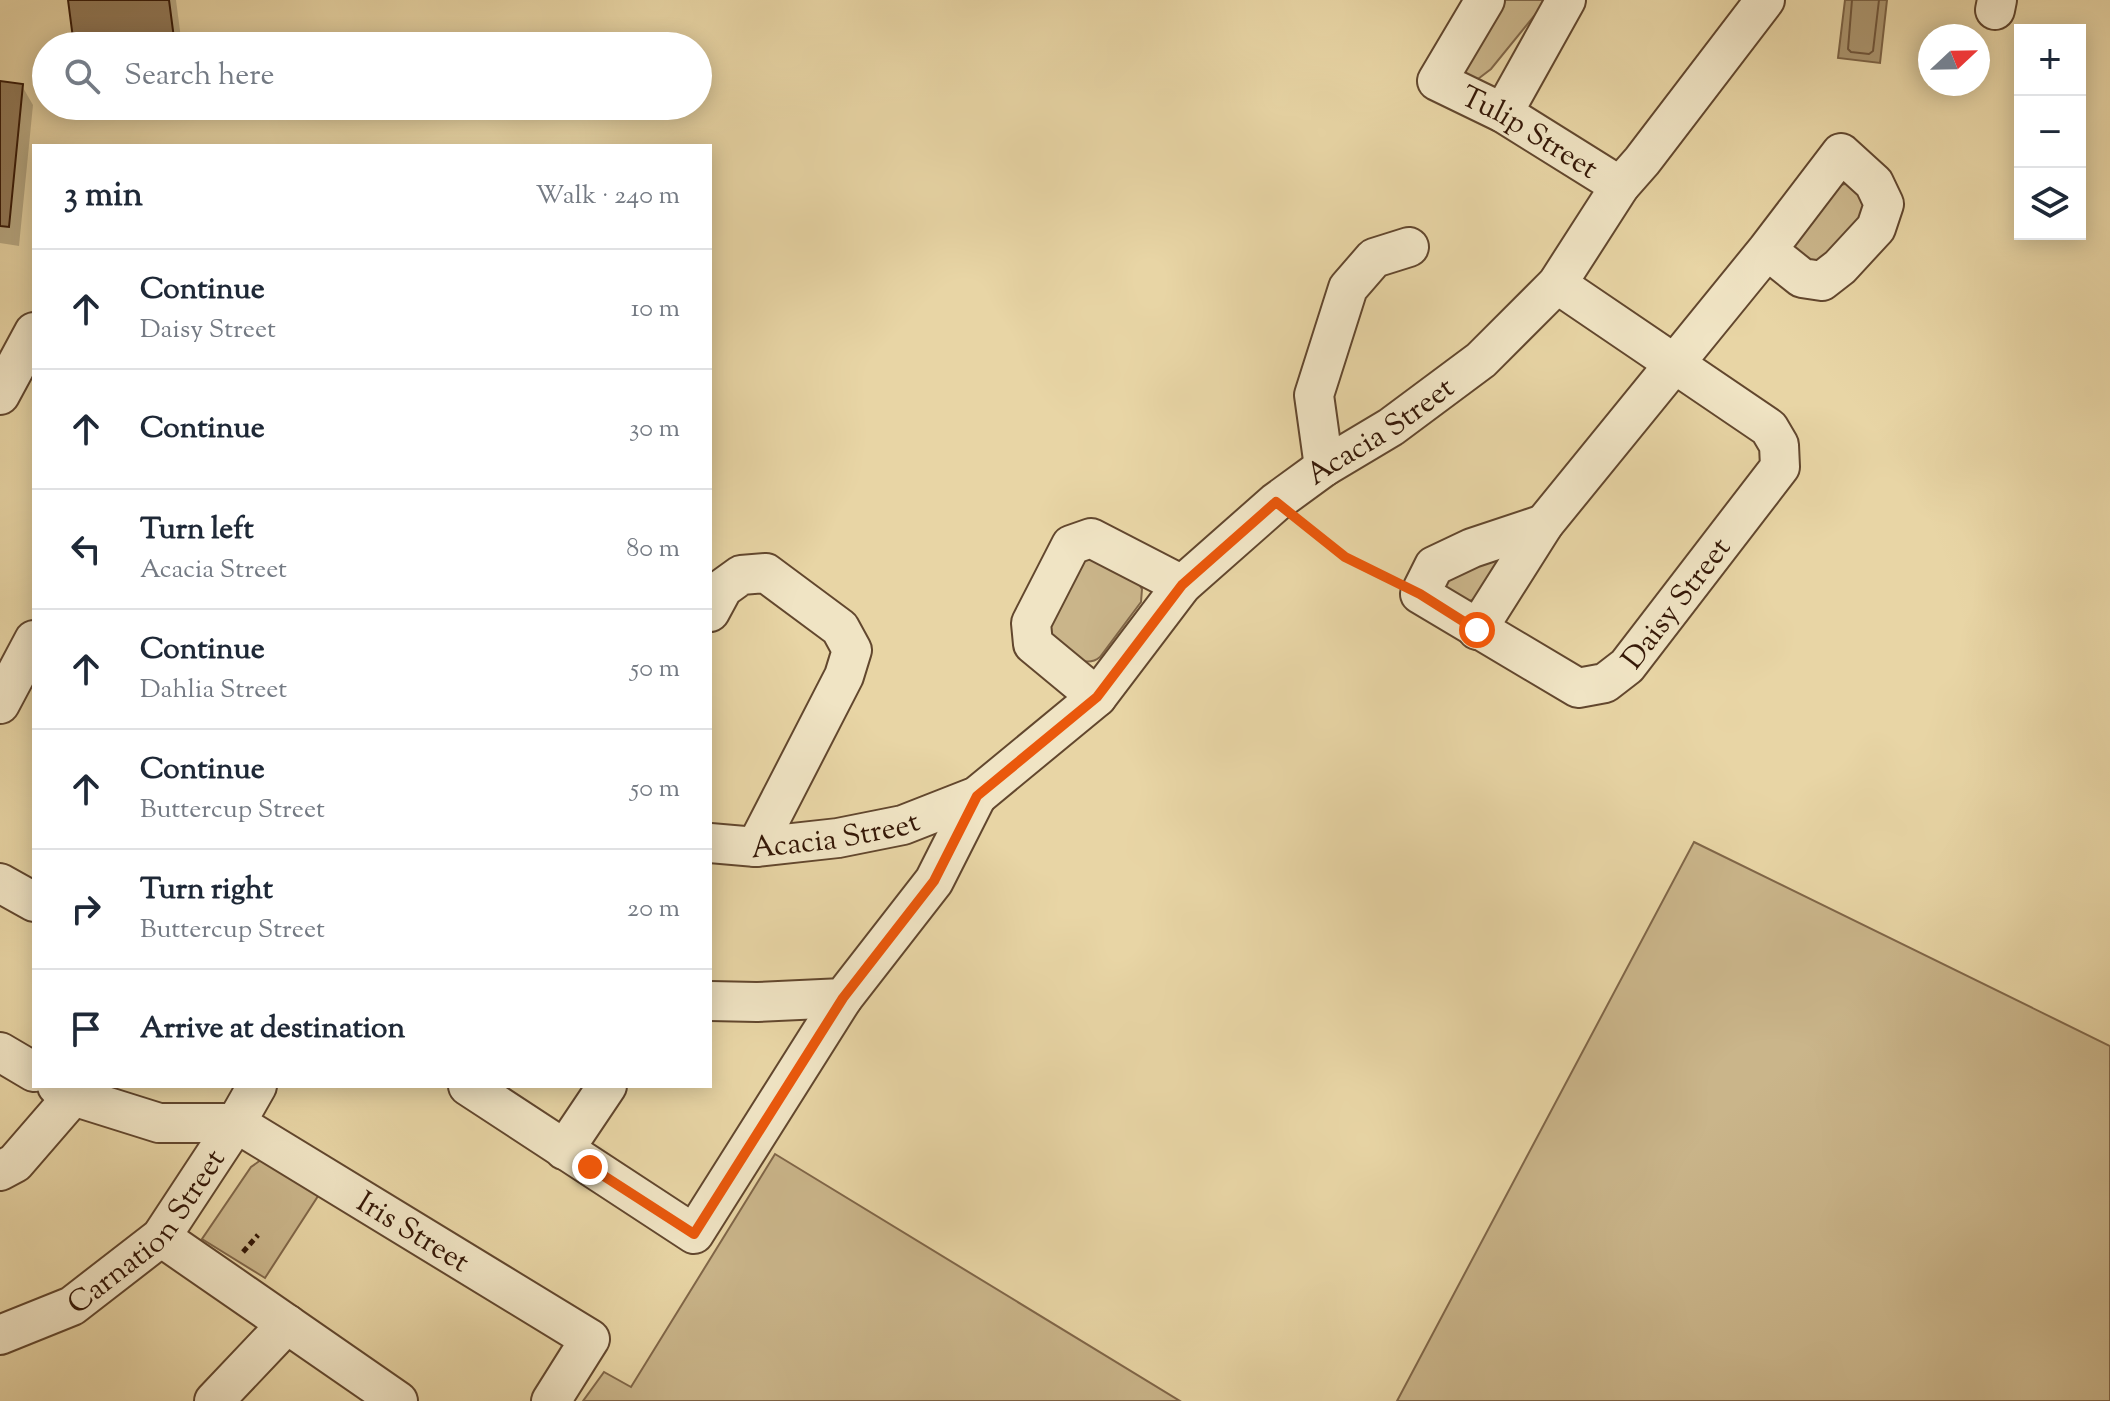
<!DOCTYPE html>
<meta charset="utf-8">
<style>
:root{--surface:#fff;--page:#f2f2f3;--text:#1f2937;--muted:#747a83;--line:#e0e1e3}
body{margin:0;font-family:"Sorts Mill Goudy",serif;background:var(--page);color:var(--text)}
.controls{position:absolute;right:24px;top:24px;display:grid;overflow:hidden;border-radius:0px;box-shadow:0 4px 20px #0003}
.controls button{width:72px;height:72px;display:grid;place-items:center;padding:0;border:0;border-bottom:2px solid var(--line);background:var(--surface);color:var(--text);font:40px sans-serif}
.compass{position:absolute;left:1918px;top:24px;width:72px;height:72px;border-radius:50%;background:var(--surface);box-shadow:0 4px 20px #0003;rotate:68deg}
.stop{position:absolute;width:24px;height:24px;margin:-18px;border:6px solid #ea580c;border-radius:50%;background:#fff}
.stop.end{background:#ea580c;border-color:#fff;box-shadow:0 2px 8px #0008}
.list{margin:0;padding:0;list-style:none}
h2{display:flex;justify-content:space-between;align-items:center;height:104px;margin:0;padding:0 32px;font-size:34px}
h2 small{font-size:26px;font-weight:400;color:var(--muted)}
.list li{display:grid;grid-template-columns:52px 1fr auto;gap:24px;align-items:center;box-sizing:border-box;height:120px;padding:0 32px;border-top:2px solid var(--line)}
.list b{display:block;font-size:30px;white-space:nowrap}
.list p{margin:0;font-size:26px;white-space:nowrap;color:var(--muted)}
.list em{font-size:26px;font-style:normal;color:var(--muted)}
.icon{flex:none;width:44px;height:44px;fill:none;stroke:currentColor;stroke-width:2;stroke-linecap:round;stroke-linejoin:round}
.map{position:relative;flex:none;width:2110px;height:1401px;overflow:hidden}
.search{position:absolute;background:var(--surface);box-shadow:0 4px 20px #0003;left:32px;top:32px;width:680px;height:88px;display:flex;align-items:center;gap:20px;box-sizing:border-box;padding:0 28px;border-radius:44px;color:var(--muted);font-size:30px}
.panel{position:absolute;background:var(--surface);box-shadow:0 4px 20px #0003;left:32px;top:144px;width:680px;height:944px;border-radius:0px}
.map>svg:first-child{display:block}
.green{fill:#cab58a;stroke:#806648;stroke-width:2}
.water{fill:#ab956f;stroke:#7c6345;stroke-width:2}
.shadow{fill:#0003}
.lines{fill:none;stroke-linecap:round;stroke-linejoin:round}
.shore{stroke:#70563b;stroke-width:2}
.building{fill:#927a59;stroke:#351807;stroke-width:2}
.minor-casing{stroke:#62472e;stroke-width:42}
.path{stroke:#351807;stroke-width:5;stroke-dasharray:6 4;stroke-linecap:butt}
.minor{stroke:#f0e4c4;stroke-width:38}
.route{stroke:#ea580c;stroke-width:10}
.labels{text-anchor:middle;stroke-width:8;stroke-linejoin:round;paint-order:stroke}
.street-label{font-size:30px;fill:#351807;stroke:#f0e4c4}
</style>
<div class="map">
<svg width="2110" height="1401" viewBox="0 0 2110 1401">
<rect width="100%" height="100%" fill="#e8d5a5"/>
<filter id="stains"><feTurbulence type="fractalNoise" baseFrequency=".0025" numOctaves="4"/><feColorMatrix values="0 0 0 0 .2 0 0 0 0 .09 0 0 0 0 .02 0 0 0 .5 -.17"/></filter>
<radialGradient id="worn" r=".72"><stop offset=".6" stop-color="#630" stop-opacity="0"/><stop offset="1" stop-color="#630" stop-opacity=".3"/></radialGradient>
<g class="green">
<path d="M 1499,0 L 1547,0 L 1491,69 L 1478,79 L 1467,76 L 1463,65 Z"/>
<path d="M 1858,181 L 1867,217 L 1824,266 L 1804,264 L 1794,251 L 1796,233 L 1836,186 Z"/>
<path d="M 1501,555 L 1502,567 L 1478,598 L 1464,603 L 1445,587 L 1450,570 Z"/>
<path d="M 1087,557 L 1137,581 L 1142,589 L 1141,602 L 1100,657 C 1082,672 1056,646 1046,630 L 1079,559 Z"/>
<path d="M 1694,842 L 2110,1046 L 2110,1401 L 1397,1401 Z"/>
<path d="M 775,1154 L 1180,1401 L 583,1401 L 604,1372 L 631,1387 Z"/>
<path d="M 265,1157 L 320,1193 L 265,1278 L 202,1239 L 251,1167 Z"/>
</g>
<path class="water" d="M 1845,0 L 1887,0 L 1880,63 L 1838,58 Z"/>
<g class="shadow">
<path d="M 70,0 L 176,0 L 182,46 L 76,46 Z"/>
<path d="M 0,83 L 22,86 L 33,105 L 19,246 L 0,243 Z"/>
<path d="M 89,106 L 148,106 L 93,113 Z"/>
</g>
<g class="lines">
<path class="shore" d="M 1852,0 L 1848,49 L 1851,52 L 1869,54 L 1873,51 L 1879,0"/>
</g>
<g class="building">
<path d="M 68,0 L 169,0 L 175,46 L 74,46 Z"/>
<path d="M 0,81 L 23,84 L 9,227 L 0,226 Z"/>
</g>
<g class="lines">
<g class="minor-casing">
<g id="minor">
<path id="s1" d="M 1485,0 L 1437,81 L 1503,113 L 1620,186"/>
<path d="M 1995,10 L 1997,0"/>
<path d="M 1503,113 L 1566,0"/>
<path d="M 0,395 L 34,332"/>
<path d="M 1324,467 L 1314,395 L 1348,288 L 1374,258 L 1409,247"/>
<path id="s2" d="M 1544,524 L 1472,548 L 1434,566 L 1420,594 L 1578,688 L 1605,683 L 1627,666 L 1780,467 L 1779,445 L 1769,428 L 1557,284"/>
<path d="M 710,612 L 723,588 L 741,575 L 766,573 L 840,628 L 852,650 L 844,676 L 756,847"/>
<path d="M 1477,630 L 1544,524 L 1767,250 L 1841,153 L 1874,183 L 1884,204 L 1876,228 L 1840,267 L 1822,281 L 1802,278 L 1767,250"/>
<path d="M 1097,697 L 1033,644 L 1031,623 L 1071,545 L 1091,538 L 1182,585"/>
<path d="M 0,704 L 34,640"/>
<path id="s3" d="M 710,843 L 756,847 L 838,838 L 903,825 L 977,796 L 1097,697 L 1182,585 L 1276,502 L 1324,467 L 1391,427 L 1481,360 L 1557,284 L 1620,186 L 1642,161 L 1765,0"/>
<path d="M 0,883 L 34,902"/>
<path d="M 710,1001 L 757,1002 L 843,998 L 934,881 L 977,796"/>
<path d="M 0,1052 L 34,1072"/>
<path id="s4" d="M 57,1086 L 73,1096 L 159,1123 L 236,1123 L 590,1339 L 551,1401"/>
<path d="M 468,1086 L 694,1234 L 843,998"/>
<path d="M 564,1150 L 607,1086"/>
<path d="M 0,1171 L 15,1163 L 73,1096"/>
<path d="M 161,1237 L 398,1401"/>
<path id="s5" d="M 0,1335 L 72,1306 L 161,1237 L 236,1123 L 257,1086"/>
<path d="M 214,1401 L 287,1324"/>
</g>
</g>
<g class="path">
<path d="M 1305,525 L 1345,557 L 1390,580"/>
<path d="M 243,1252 L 258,1235"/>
</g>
<use href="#minor" class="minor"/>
</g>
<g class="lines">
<path class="route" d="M 590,1167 L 694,1234 L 843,998 L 934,881 L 977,796 L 1097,697 L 1182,585 L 1276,502 L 1345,557 L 1420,594 L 1477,630"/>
</g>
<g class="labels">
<g class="street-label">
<text dy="10" stroke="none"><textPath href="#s1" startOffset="200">Tulip Street</textPath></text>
<text dy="10" stroke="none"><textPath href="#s3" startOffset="822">Acacia Street</textPath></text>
<text dy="10" stroke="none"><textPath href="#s2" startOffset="468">Daisy Street</textPath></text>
<text dy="10" stroke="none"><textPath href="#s3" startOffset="126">Acacia Street</textPath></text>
<text dy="10" stroke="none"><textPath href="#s5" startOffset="184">Carnation Street</textPath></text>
<text dy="10" stroke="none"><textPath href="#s4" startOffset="394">Iris Street</textPath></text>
</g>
</g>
<rect width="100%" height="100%" filter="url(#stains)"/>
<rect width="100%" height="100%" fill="url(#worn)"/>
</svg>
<div class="controls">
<button>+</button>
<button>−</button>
<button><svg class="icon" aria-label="layers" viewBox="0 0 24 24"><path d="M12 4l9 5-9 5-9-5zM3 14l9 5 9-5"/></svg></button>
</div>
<svg class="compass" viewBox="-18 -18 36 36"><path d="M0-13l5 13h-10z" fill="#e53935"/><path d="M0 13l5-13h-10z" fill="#747a83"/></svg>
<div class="stop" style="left:1477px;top:630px"></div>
<div class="stop end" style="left:590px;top:1167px"></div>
<div class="search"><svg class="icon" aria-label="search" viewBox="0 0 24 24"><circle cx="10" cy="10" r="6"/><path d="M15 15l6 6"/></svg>Search here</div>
<section class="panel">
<h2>3 min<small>Walk · 240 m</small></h2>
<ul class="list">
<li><svg class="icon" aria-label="ahead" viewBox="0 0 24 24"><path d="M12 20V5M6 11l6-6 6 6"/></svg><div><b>Continue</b><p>Daisy Street</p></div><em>10 m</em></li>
<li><svg class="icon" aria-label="ahead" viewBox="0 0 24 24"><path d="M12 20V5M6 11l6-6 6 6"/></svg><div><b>Continue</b></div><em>30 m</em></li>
<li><svg class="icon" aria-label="left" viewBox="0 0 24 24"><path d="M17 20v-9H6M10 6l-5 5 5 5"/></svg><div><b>Turn left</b><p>Acacia Street</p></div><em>80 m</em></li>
<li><svg class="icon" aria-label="ahead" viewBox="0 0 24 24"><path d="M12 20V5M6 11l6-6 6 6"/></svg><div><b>Continue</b><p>Dahlia Street</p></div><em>50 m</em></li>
<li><svg class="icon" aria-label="ahead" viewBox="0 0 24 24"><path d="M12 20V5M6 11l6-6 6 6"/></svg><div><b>Continue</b><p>Buttercup Street</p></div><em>50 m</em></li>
<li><svg class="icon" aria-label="right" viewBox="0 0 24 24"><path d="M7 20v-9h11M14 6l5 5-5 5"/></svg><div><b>Turn right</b><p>Buttercup Street</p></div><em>20 m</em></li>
<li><svg class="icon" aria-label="arrive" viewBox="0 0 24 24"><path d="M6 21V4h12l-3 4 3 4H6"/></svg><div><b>Arrive at destination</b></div></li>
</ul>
</section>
</div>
